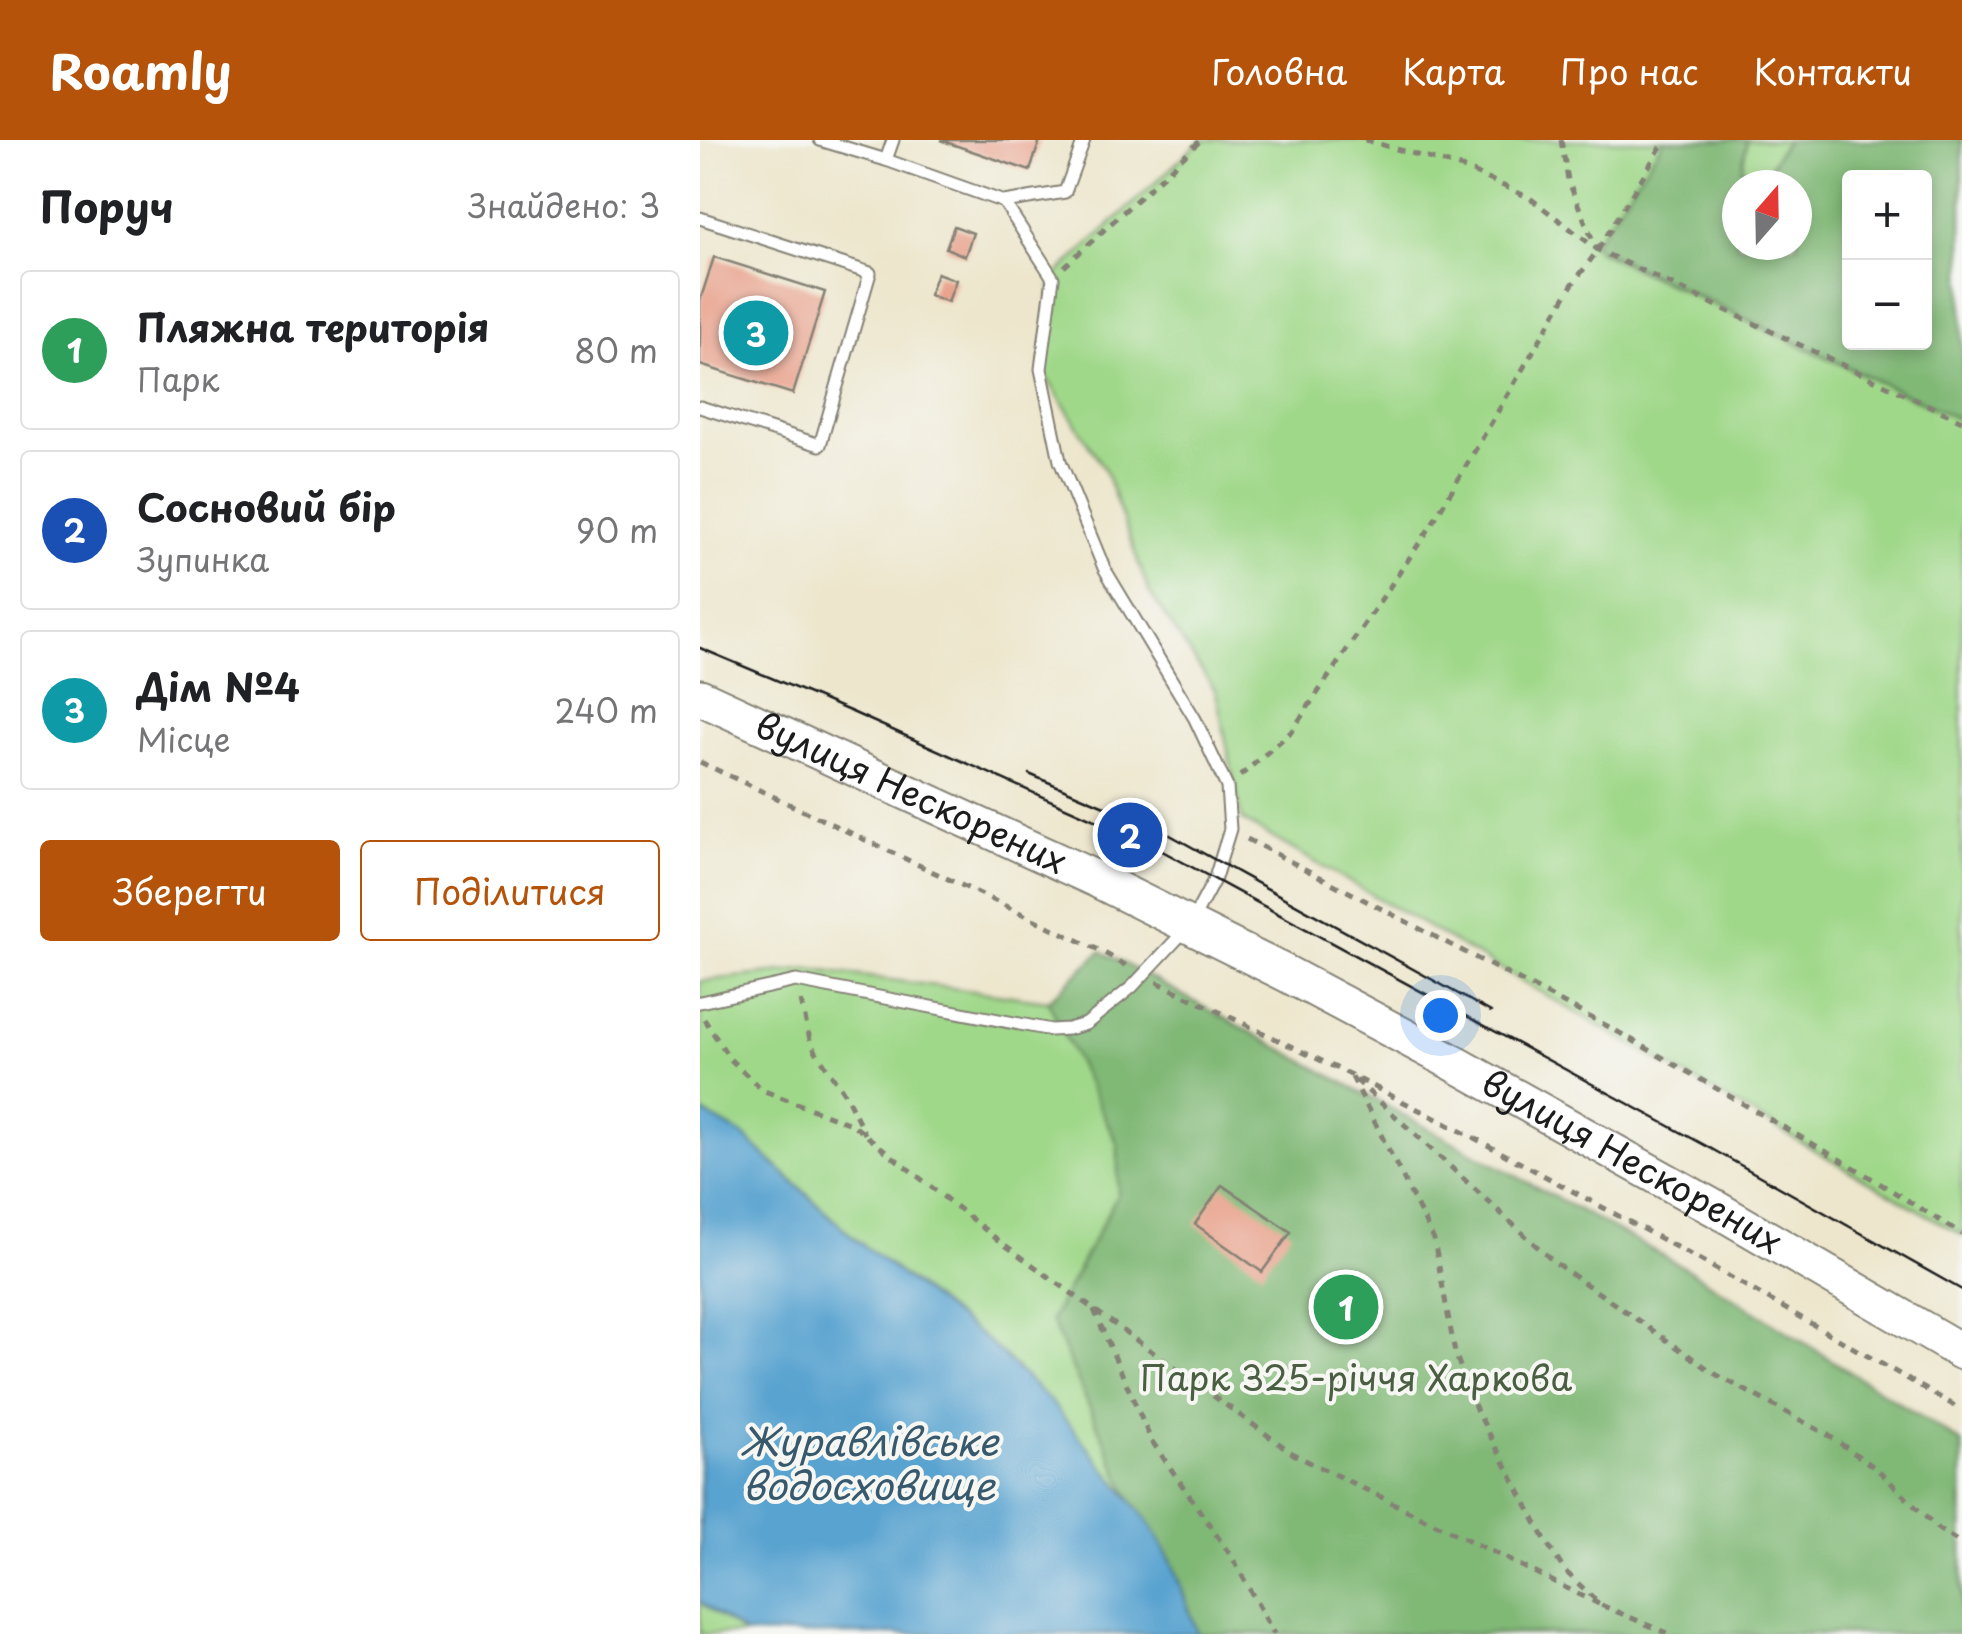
<!DOCTYPE html>
<html lang="uk">
<meta charset="utf-8">
<style>
:root{--surface:#fff;--page:#f2f2f2;--text:#202124;--muted:#757577;--line:#e0e0e0;--accent:#b45309}
body{margin:0;font-family:"Playpen Sans",sans-serif;background:var(--page);color:var(--text)}
.controls{position:absolute;right:30px;top:30px;display:grid;overflow:hidden;border-radius:10px;box-shadow:0 5px 15px #0003}
.controls button{width:90px;height:90px;display:grid;place-items:center;padding:0;border:0;border-bottom:2px solid var(--line);background:var(--surface);color:var(--text);font:50px sans-serif}
.compass{position:absolute;left:1022px;top:30px;width:90px;height:90px;border-radius:50%;background:var(--surface);box-shadow:0 5px 15px #0003;rotate:20deg}
.you{position:absolute;left:740px;top:875px;width:35px;height:35px;margin:-25px;border:8px solid #fff;border-radius:50%;background:#1a73e8;box-shadow:0 0 0 15px #1a73e833}
.badge{display:grid;place-items:center;width:65px;height:65px;border-radius:50%;background:var(--accent);color:#fff;font-size:32px;font-weight:700}
.pin{position:absolute;translate:-50% -50%;border:5px solid #fff;box-shadow:0 2px 10px #0006}
.list{margin:0;padding:0;list-style:none}
h2{display:flex;justify-content:space-between;align-items:center;height:130px;margin:0;padding:0 40px;font-size:42px}
h2 small{font-size:32px;font-weight:400;color:var(--muted)}
.list li{display:grid;grid-template-columns:65px 1fr auto;gap:30px;align-items:center;box-sizing:border-box;height:160px;margin:0 20px 20px;padding:0 20px;border:2px solid var(--line);border-radius:10px}
.list b{display:block;font-size:38px;white-space:nowrap}
.list p{margin:0;font-size:32px;white-space:nowrap;color:var(--muted)}
.list em{font-size:32px;font-style:normal;color:var(--muted)}
.actions{display:flex;gap:20px;padding:30px 40px}
.actions a{flex:1;padding:22px 0;border:2px solid var(--accent);border-radius:10px;text-align:center;font-size:35px;color:var(--accent)}
.actions .main{background:var(--accent);color:#fff}
.map{position:relative;flex:none;width:1262px;height:1494px;overflow:hidden}
header{display:flex;align-items:center;gap:60px;box-sizing:border-box;height:140px;padding:0 50px;background:var(--accent);color:#fff}
header strong{font-size:48px}
nav{display:flex;gap:55px;margin-inline-start:auto;font-size:35px}
main{display:flex}
aside{flex:1;background:var(--surface)}
.map>svg:first-child{display:block}
.green{fill:#a0d88a;stroke:#5e7a53;stroke-width:2.5}
.forest{fill:#80b876;stroke:#4e6a49;stroke-width:2.5;fill-rule:evenodd}
.water{fill:#58a3d0;stroke:#3a6076;stroke-width:2.5}
.building{fill:#e89e87}
.lines{fill:none;stroke-linecap:round;stroke-linejoin:round}
.service-casing{stroke:#848174;stroke-width:15}
.primary-casing{stroke:#848174;stroke-width:39}
.path{stroke:#848174;stroke-width:5;stroke-dasharray:8 8;stroke-linecap:butt}
.service{stroke:#fff;stroke-width:11}
.primary{stroke:#fff;stroke-width:35}
.tram{stroke:#1c1c1c;stroke-width:2.5}
.labels{text-anchor:middle;stroke-width:8;stroke-linejoin:round;paint-order:stroke}
.street-label{font-size:35px;fill:#1c1c1c;stroke:#f6f6f2}
.park-label{font-size:35px;fill:#4a5e42;stroke:#f6f6f2}
.water-label{font-size:38px;font-style:italic;fill:#37596d;stroke:#f6f6f2}
</style>
<header>
<strong>Roamly</strong>
<nav><a>Головна</a><a>Карта</a><a>Про нас</a><a>Контакти</a></nav>
</header>
<main>
<aside>
<h2>Поруч<small>Знайдено: 3</small></h2>
<ul class="list">
<li><span class="badge" style="background:#2e9e5b">1</span><div><b>Пляжна територія</b><p>Парк</p></div><em>80 m</em></li>
<li><span class="badge" style="background:#1a4fb4">2</span><div><b>Сосновий бір</b><p>Зупинка</p></div><em>90 m</em></li>
<li><span class="badge" style="background:#0f9aa8">3</span><div><b>Дім №4</b><p>Місце</p></div><em>240 m</em></li>
</ul>
<div class="actions"><a class="main">Зберегти</a><a>Поділитися</a></div>
</aside>
<div class="map">
<svg width="1262" height="1494" viewBox="0 0 1262 1494">
<rect width="100%" height="100%" fill="#f6f6f2"/>
<filter id="ink" filterUnits="userSpaceOnUse"><feTurbulence type="fractalNoise" baseFrequency=".01" numOctaves="2"/><feDisplacementMap in="SourceGraphic" scale="20" xChannelSelector="R" yChannelSelector="G"/><feConvolveMatrix kernelMatrix="1 2 1 2 8 2 1 2 1" color-interpolation-filters="sRGB"/></filter>
<filter id="wash" filterUnits="userSpaceOnUse"><feTurbulence type="fractalNoise" baseFrequency=".0048" numOctaves="4" result="noise"/><feDisplacementMap in="SourceGraphic" scale="40" xChannelSelector="R" yChannelSelector="G"/><feGaussianBlur stdDeviation="2.25" result="paint"/><feColorMatrix in="noise" values="0 0 0 0 0 0 0 0 0 0 0 0 0 0 0 0 0 1.4 0 .05"/><feComposite in="paint" operator="in"/></filter>
<g filter="url(#wash)">
<rect width="100%" height="100%" fill="#ede6cc"/>
<g class="green">
<path d="M 501,0 L 965,0 L 898,111 L 1262,281 L 1262,1095 L 542,680 L 516,552 L 449,452 L 405,330 L 341,229 L 353,138 Z"/>
<path d="M 1047,0 L 1086,0 L 1066,33 L 1042,30 Z"/>
<path d="M 395,817 L 1262,1303 L 1262,1494 L 498,1494 L 472,1423 L 352,1263 L 291,1204 L 154,1098 L 44,996 L 0,971 L 0,841 L 109,829 L 348,861 Z"/>
<path d="M 0,1462 L 45,1494 L 0,1494 Z"/>
</g>
<g class="forest">
<path d="M 964,0 L 1047,0 L 1042,30 L 1066,33 L 1086,0 L 1262,0 L 1262,281 L 892,106 ZM 1150,38 L 1224,38 L 1224,202 L 1150,202 ZM 1037,45 L 1097,45 L 1097,105 L 1037,105 Z"/>
<path d="M 401,811 L 991,1131 L 1262,1303 L 1262,1494 L 498,1494 L 472,1423 L 430,1359 L 351,1180 L 418,1054 L 418,1005 L 348,861 Z"/>
</g>
<path class="water" d="M 0,971 L 44,996 L 154,1098 L 291,1204 L 352,1263 L 449,1382 L 472,1423 L 498,1494 L 45,1494 L 0,1462 Z"/>
<g id="blocks">
<g class="building">
<path d="M 240,0 L 340,0 L 330,31 Z"/>
<path d="M 254,86 L 273,93 L 265,116 L 246,108 Z"/>
<path d="M 14,117 L 125,152 L 93,254 L 0,225 L 0,161 Z"/>
<path d="M 237,133 L 256,140 L 248,162 L 229,155 Z"/>
<path d="M 522,1045 L 591,1092 L 562,1132 L 495,1084 Z"/>
</g>
</g>
</g>
<g filter="url(#ink)">
<use href="#blocks" fill-opacity="0" stroke="#848174" stroke-width="2.5"/>
<g class="lines">
<g class="service-casing">
<g id="service">
<path d="M 186,20 L 193,0"/>
<path d="M 304,62 L 365,52 L 384,0"/>
<path d="M 0,78 L 170,133 L 120,305 L 0,267"/>
<path d="M 0,862 L 96,841 L 351,890 L 368,889 L 386,884 L 432,847 L 490,785 L 515,738 L 530,689 L 527,647 L 495,579 L 404,428 L 360,321 L 341,229 L 353,138 L 304,62 L 186,20 L 120,0"/>
</g>
</g>
<g class="primary-casing">
<g id="primary">
<path id="s1" d="M 0,557 L 396,739 L 587,834 L 754,923 L 1018,1070 L 1262,1212"/>
</g>
</g>
<g class="path">
<path d="M 665,0 L 766,29 L 830,58 L 898,110 L 1262,281"/>
<path d="M 861,0 L 868,40 L 896,108"/>
<path d="M 364,127 L 501,0"/>
<path d="M 0,622 L 401,811 L 430,828"/>
<path d="M 540,636 L 591,592 L 729,389 L 872,145 L 898,110 L 965,0"/>
<path d="M 547,699 L 913,889 L 1158,1030 L 1262,1094"/>
<path d="M 457,842 L 651,935 L 778,1000 L 1002,1121 L 1262,1270"/>
<path d="M 101,861 L 111,904 L 146,956 L 165,994"/>
<path d="M 4,879 L 30,919 L 62,950 L 153,985 L 298,1100 L 595,1315 L 901,1465"/>
<path d="M 652,937 L 734,1100 L 755,1213 L 776,1269 L 847,1403 L 864,1430 L 901,1465 L 969,1494"/>
<path d="M 656,940 L 854,1122 L 1017,1235 L 1128,1295 L 1177,1329 L 1238,1389 L 1262,1404"/>
<path d="M 394,1170 L 451,1300 L 533,1419 L 574,1494"/>
</g>
<use href="#service" class="service"/>
<use href="#primary" class="primary"/>
<g class="tram">
<path d="M 0,508 L 152,572 L 453,706 L 1010,1008 L 1262,1150"/>
<path d="M 329,634 L 461,690 L 791,872"/>
</g>
</g>
</g>
<g class="labels">
<g class="street-label">
<text dy="12" stroke="none"><textPath href="#s1" startOffset="232">вулиця Нескорених</textPath></text>
<text dy="12" stroke="none"><textPath href="#s1" startOffset="1042">вулиця Нескорених</textPath></text>
</g>
<g class="park-label">
<text x="656" y="1251">Парк 325-річчя Харкова</text>
</g>
<g class="water-label">
<text x="169" y="1316">Журавлівське<tspan x="169" dy="44">водосховище</tspan></text>
</g>
</g>
</svg>
<div class="controls">
<button>+</button>
<button>−</button>
</div>
<svg class="compass" viewBox="-18 -18 36 36"><path d="M0-13l5 13h-10z" fill="#e53935"/><path d="M0 13l5-13h-10z" fill="#757577"/></svg>
<div class="you"></div>
<div class="pin badge" style="left:646px;top:1167px;background:#2e9e5b">1</div>
<div class="pin badge" style="left:430px;top:695px;background:#1a4fb4">2</div>
<div class="pin badge" style="left:56px;top:193px;background:#0f9aa8">3</div>
</div>
</main>
